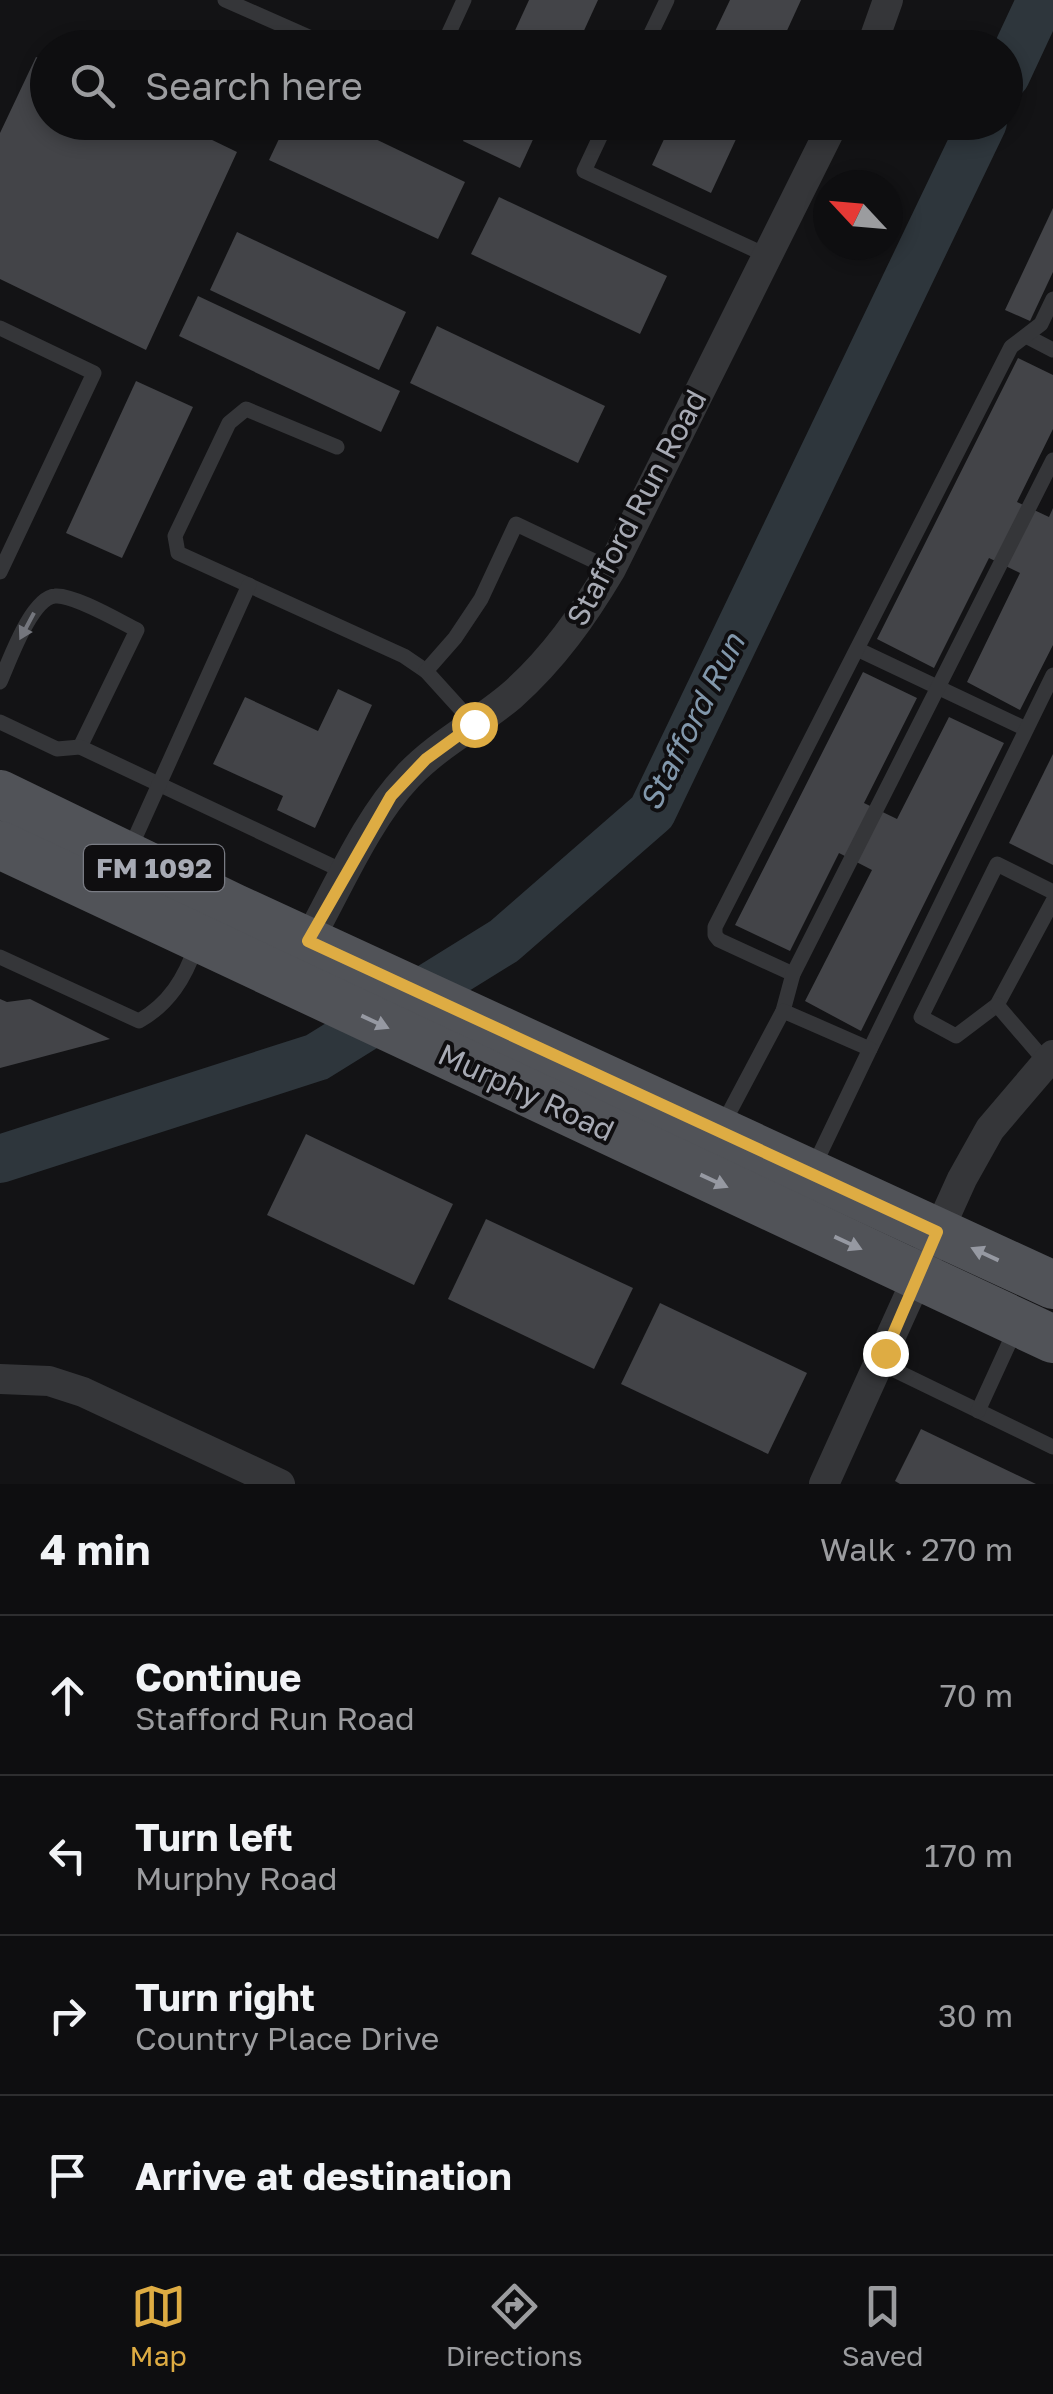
<!DOCTYPE html>
<meta charset="utf-8">
<style>
:root{--surface:#0e0e10;--page:#1c1c1e;--text:#f1f3f6;--muted:#9b9c9f;--line:#2e2e30;--accent:#deac43}
body{margin:0;font-family:"Golos Text",sans-serif;background:var(--page);color:var(--text)}
.compass{position:absolute;left:813px;top:170px;width:90px;height:90px;border-radius:50%;background:var(--surface);box-shadow:0 5px 15px #0003;rotate:296deg}
.stop{position:absolute;width:30px;height:30px;margin:-22px;border:8px solid #deac43;border-radius:50%;background:#fff}
.stop.end{background:#deac43;border-color:#fff;box-shadow:0 2px 10px #0008}
.list{margin:0;padding:0;list-style:none}
h2{display:flex;justify-content:space-between;align-items:center;height:130px;margin:0;padding:0 40px;font-size:42px}
h2 small{font-size:32px;font-weight:400;color:var(--muted)}
.list li{display:grid;grid-template-columns:65px 1fr auto;gap:30px;align-items:center;box-sizing:border-box;height:160px;padding:0 40px;border-top:2px solid var(--line)}
.list b{display:block;font-size:38px;white-space:nowrap}
.list p{margin:0;font-size:32px;white-space:nowrap;color:var(--muted)}
.list em{font-size:32px;font-style:normal;color:var(--muted)}
.icon{flex:none;width:55px;height:55px;fill:none;stroke:currentColor;stroke-width:2;stroke-linecap:round;stroke-linejoin:round}
.map{position:relative;flex:none;width:1053px;height:1484px;overflow:hidden}
.search{position:absolute;background:var(--surface);box-shadow:0 5px 15px #0003;left:30px;right:30px;top:30px;height:110px;display:flex;align-items:center;gap:25px;box-sizing:border-box;padding:0 35px;border-radius:55px;color:var(--muted);font-size:38px}
.sheet{height:770px;background:var(--surface)}
nav{display:flex;justify-content:space-around;align-items:center;box-sizing:border-box;height:140px;border-top:2px solid var(--line);background:var(--surface);font-size:28px;color:var(--muted)}
nav a{display:grid;justify-items:center;gap:5px}
nav .on{color:var(--accent)}
.map>svg:first-child{display:block}
.lines{fill:none;stroke-linecap:round;stroke-linejoin:round}
.river{stroke:#2e363c;stroke-width:48}
.building{fill:#434448}
.service{stroke:#353639;stroke-width:15}
.minor{stroke:#353639;stroke-width:30}
.primary{stroke:#515358;stroke-width:48}
.oneway{fill:#74767d}
.oneway2{fill:#9699a2}
.route{stroke:#deac43;stroke-width:12}
.labels{text-anchor:middle;stroke-width:8;stroke-linejoin:round;paint-order:stroke}
.shield{fill:#0f0e10;stroke:#797b83;stroke-width:2.5}
.shield-label{font-size:28px;font-weight:bold;fill:#a7aab4}
.street-label{font-size:30px;fill:#a7aab4;stroke:#0f0e10}
.water-label{font-size:32px;font-style:italic;fill:#8197ab;stroke:#0f0e10}
</style>
<div class="map">
<svg width="1053" height="1484" viewBox="0 0 1053 1484">
<rect width="100%" height="100%" fill="#131315"/>
<g class="lines">
<g class="river">
<path d="M 1006,75 L 1041,0"/>
<path d="M 0,1159 L 317,1057 L 504,941 L 652,812 L 983,122"/>
</g>
</g>
<g class="building">
<path d="M 529,0 L 598,0 L 576,48 L 507,48 Z"/>
<path d="M 730,0 L 801,0 L 779,48 L 707,48 Z"/>
<path d="M 36,57 L 48,62 L 48,122 L 175,122 L 237,152 L 146,350 L 0,279 L 0,133 Z"/>
<path d="M 287,122 L 340,122 L 465,182 L 438,239 L 269,160 Z"/>
<path d="M 472,122 L 541,122 L 520,168 L 463,141 Z"/>
<path d="M 672,122 L 744,122 L 711,193 L 652,165 Z"/>
<path d="M 499,197 L 667,276 L 640,334 L 471,254 Z"/>
<path d="M 1053,208 L 1053,272 L 1030,321 L 1005,310 Z"/>
<path d="M 237,232 L 406,312 L 379,370 L 210,290 Z"/>
<path d="M 198,296 L 400,391 L 381,432 L 179,336 Z"/>
<path d="M 437,326 L 605,406 L 578,463 L 410,383 Z"/>
<path d="M 1018,358 L 1053,375 L 1053,429 L 1017,502 L 1049,517 L 1053,508 L 1053,645 L 1020,710 L 967,682 L 1020,573 L 989,558 L 934,668 L 877,639 Z"/>
<path d="M 136,381 L 193,407 L 122,558 L 66,533 Z"/>
<path d="M 863,672 L 917,698 L 864,803 L 897,819 L 949,717 L 1004,743 L 861,1031 L 805,1001 L 872,870 L 839,853 L 790,951 L 735,925 Z"/>
<path d="M 338,689 L 372,705 L 315,828 L 277,810 L 283,796 L 213,764 L 245,697 L 318,731 Z"/>
<path d="M 1053,754 L 1053,865 L 1009,843 Z"/>
<path d="M 0,999 L 7,1002 L 30,999 L 110,1039 L 0,1068 Z"/>
<path d="M 306,1134 L 453,1204 L 414,1285 L 267,1215 Z"/>
<path d="M 486,1219 L 633,1288 L 594,1369 L 448,1299 Z"/>
<path d="M 660,1303 L 807,1373 L 768,1454 L 621,1384 Z"/>
<path d="M 921,1429 L 1036,1484 L 900,1484 L 895,1481 Z"/>
</g>
<g class="lines">
<g class="service">
<path d="M 225,0 L 334,48"/>
<path d="M 442,48 L 464,0"/>
<path d="M 644,48 L 667,0"/>
<path d="M 607,122 L 584,171 L 768,256"/>
<path d="M 0,328 L 94,373 L 0,572"/>
<path d="M 1028,337 L 1053,350"/>
<path d="M 337,447 L 246,409 L 229,423 L 175,536 L 178,553 L 404,656 L 426,671"/>
<path d="M 859,650 L 1026,729"/>
<path d="M 0,682 C 9,662 31,598 55,596 C 73,594 119,621 137,630 L 80,747"/>
<path d="M 0,722 L 57,749 L 80,747 L 347,873"/>
<path d="M 474,724 L 426,671 L 455,638 L 481,599 L 516,524 L 611,569"/>
<path d="M 129,851 L 249,585"/>
<path d="M 1053,892 L 997,864 L 921,1017 L 956,1036 L 997,1005 L 1053,901"/>
<path d="M 0,957 L 139,1021 C 169,1004 185,978 196,946"/>
<path d="M 793,974 L 719,940 L 715,935 L 715,927 L 1011,347 L 1041,324 L 1053,299"/>
<path d="M 997,1005 L 1046,1062"/>
<path d="M 783,1011 L 793,974 L 1053,460"/>
<path d="M 870,1049 L 1053,675"/>
<path d="M 722,1126 L 783,1011 L 870,1049 L 813,1168"/>
<path d="M 880,1363 L 1053,1447"/>
<path d="M 978,1411 L 1016,1328"/>
</g>
<g class="minor">
<path d="M 871,48 L 888,0"/>
<path d="M 308,941 C 338,888 366,820 408,776 C 438,744 478,724 511,696 C 553,659 583,616 611,569 L 834,122"/>
<path d="M 0,1379 L 49,1381 L 83,1392 L 280,1484"/>
<path d="M 824,1484 L 962,1179 L 990,1129 L 1053,1055"/>
</g>
<g class="primary">
<path d="M 0,794 L 233,907 L 1053,1285"/>
<path d="M 0,845 L 1053,1339"/>
</g>
</g>
<defs><path id="oneway-solid" d="M-6-.8H1V-3.2L6.5 0L1 3.2V.8H-6Z" transform="scale(2.5)"/></defs>
<use class="oneway" href="#oneway-solid" transform="translate(27 626) rotate(118)"/>
<g class="oneway2">
<use href="#oneway-solid" transform="translate(375 1022) rotate(25)"/>
<use href="#oneway-solid" transform="translate(714 1181) rotate(25)"/>
<use href="#oneway-solid" transform="translate(848 1243) rotate(25)"/>
<use href="#oneway-solid" transform="translate(985 1254) rotate(-155)"/>
</g>
<g class="lines">
<path class="route" d="M 474,724 L 426,759 L 391,796 L 308,941 L 937,1232 L 885,1353"/>
</g>
<g class="labels">
<rect class="shield" x="84" y="845" width="140" height="46" rx="8"/>
<g class="shield-label">
<text x="154" y="878">FM 1092</text>
</g>
<g class="street-label">
<text transform="translate(637 508) rotate(-62)" y="10">Stafford Run Road</text>
<text transform="translate(526 1093) rotate(25)" y="10">Murphy Road</text>
</g>
<g class="water-label">
<text transform="translate(692 722) rotate(-63)" y="11">Stafford Run</text>
</g>
</g>
</svg>
<svg class="compass" viewBox="-18 -18 36 36"><path d="M0-13l5 13h-10z" fill="#e53935"/><path d="M0 13l5-13h-10z" fill="#9b9c9f"/></svg>
<div class="stop" style="left:474px;top:724px"></div>
<div class="stop end" style="left:885px;top:1353px"></div>
<div class="search"><svg class="icon" aria-label="search" viewBox="0 0 24 24"><circle cx="10" cy="10" r="6"/><path d="M15 15l6 6"/></svg>Search here</div>
</div>
<section class="sheet">
<h2>4 min<small>Walk · 270 m</small></h2>
<ul class="list">
<li><svg class="icon" aria-label="ahead" viewBox="0 0 24 24"><path d="M12 20V5M6 11l6-6 6 6"/></svg><div><b>Continue</b><p>Stafford Run Road</p></div><em>70 m</em></li>
<li><svg class="icon" aria-label="left" viewBox="0 0 24 24"><path d="M17 20v-9H6M10 6l-5 5 5 5"/></svg><div><b>Turn left</b><p>Murphy Road</p></div><em>170 m</em></li>
<li><svg class="icon" aria-label="right" viewBox="0 0 24 24"><path d="M7 20v-9h11M14 6l5 5-5 5"/></svg><div><b>Turn right</b><p>Country Place Drive</p></div><em>30 m</em></li>
<li><svg class="icon" aria-label="arrive" viewBox="0 0 24 24"><path d="M6 21V4h12l-3 4 3 4H6"/></svg><div><b>Arrive at destination</b></div></li>
</ul>
</section>
<nav>
<a class="on"><svg class="icon" aria-label="map" viewBox="0 0 24 24"><path d="M3 6l6-2 6 2 6-2v14l-6 2-6-2-6 2zM9 4v14M15 6v14"/></svg>Map</a>
<a><svg class="icon" aria-label="directions" viewBox="0 0 24 24"><path d="M12 3l9 9-9 9-9-9zM9 14v-3h6M13 9l2 2-2 2"/></svg>Directions</a>
<a><svg class="icon" aria-label="saved" viewBox="0 0 24 24"><path d="M7 4h10v16l-5-4-5 4z"/></svg>Saved</a>
</nav>
